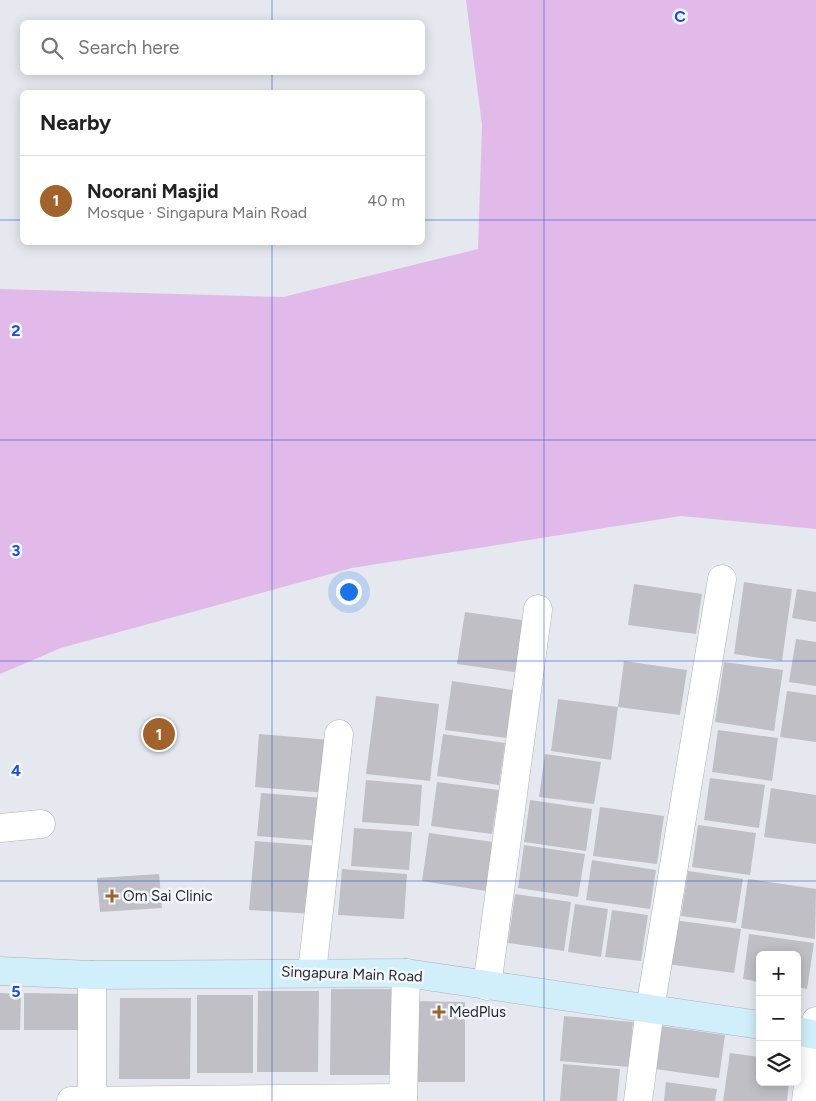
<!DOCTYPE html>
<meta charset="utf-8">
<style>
:root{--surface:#fff;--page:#f2f2f2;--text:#222;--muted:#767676;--line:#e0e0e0;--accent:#a2622b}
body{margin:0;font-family:Figtree,sans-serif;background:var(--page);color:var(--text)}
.controls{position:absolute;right:15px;bottom:15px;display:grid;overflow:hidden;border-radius:8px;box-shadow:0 2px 12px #0003}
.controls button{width:45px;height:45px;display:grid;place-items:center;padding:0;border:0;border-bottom:1px solid var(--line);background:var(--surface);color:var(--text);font:25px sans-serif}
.you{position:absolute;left:348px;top:591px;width:18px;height:18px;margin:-12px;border:4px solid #fff;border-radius:50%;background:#1a73e8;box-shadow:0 0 0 8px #1a73e833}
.badge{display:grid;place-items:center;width:32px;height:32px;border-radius:50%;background:var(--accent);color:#fff;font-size:16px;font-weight:700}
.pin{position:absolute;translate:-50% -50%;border:2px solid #fff;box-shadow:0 1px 5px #0006}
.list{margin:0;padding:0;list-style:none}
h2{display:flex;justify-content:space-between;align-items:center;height:65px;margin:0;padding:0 20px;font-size:21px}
h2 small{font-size:16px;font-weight:400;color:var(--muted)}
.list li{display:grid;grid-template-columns:32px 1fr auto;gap:15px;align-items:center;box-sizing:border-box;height:90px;padding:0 20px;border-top:1px solid var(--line)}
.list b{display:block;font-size:19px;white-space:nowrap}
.list p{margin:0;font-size:16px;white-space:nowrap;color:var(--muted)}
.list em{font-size:16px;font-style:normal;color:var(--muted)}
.icon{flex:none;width:28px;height:28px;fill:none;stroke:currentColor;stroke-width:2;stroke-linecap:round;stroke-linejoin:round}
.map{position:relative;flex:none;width:816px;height:1101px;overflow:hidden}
.search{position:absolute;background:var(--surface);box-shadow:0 2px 12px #0003;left:20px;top:20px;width:405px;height:55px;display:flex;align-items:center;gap:12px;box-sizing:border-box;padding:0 18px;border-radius:8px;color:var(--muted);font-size:19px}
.panel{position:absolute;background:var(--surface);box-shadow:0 2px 12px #0003;left:20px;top:90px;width:405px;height:155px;border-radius:8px}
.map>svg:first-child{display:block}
.green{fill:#e2bae9}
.building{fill:#c0bfc6}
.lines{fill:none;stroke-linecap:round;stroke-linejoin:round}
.street-casing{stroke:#adb1b7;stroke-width:29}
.secondary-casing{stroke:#adb1b7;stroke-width:29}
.street{stroke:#fff;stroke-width:28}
.secondary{stroke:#d0effa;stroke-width:28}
.grid{fill:none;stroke:#1d4ed8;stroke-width:1;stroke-opacity:0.55}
.poi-dot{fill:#a2622b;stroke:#f2f7fd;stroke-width:2}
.labels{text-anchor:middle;stroke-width:5;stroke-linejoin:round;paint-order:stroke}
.poi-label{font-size:15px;fill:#292b2d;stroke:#f2f7fd;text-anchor:start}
.street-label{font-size:15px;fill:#292b2d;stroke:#f2f7fd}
.grid-label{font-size:16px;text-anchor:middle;font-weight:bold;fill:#1d4ed8;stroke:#f2f7fd;stroke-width:5;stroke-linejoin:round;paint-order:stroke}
</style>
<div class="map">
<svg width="816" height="1101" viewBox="0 0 816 1101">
<rect width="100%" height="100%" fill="#e5e9ef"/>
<path class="green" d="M 466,0 L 816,0 L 816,529 L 681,516 L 352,568 L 61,648 L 0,674 L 0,289 L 283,297 L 478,249 L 482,125 Z"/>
<g class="building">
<path d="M 744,582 L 792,589 L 782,661 L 734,654 Z"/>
<path d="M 634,584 L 702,594 L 696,634 L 628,625 Z"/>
<path d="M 797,589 L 816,592 L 816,622 L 792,618 Z"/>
<path d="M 465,612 L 529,621 L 521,673 L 457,664 Z"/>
<path d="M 796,639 L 816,642 L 816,686 L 789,682 Z"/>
<path d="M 624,661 L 687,670 L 680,715 L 618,707 Z"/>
<path d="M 724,662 L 783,670 L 774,731 L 715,722 Z"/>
<path d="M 452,681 L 514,690 L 507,738 L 445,730 Z"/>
<path d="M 787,691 L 816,695 L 816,742 L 780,737 Z"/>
<path d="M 376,696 L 439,704 L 430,781 L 366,774 Z"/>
<path d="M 558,699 L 618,707 L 611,760 L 551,751 Z"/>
<path d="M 718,730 L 778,738 L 772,781 L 712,772 Z"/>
<path d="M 259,734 L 331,740 L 327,793 L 255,787 Z"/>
<path d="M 443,734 L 505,743 L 499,785 L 437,776 Z"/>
<path d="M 545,754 L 601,762 L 594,804 L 539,797 Z"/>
<path d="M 710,778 L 765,785 L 759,828 L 704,820 Z"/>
<path d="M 366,780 L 422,785 L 419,826 L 362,822 Z"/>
<path d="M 437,782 L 499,790 L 492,834 L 431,826 Z"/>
<path d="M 771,788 L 816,795 L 816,844 L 764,837 Z"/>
<path d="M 261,793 L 324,798 L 321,841 L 257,836 Z"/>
<path d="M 530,800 L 592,809 L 586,851 L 524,842 Z"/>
<path d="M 600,807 L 664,816 L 657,864 L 593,856 Z"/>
<path d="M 698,825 L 756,833 L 750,875 L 692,867 Z"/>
<path d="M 354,828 L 412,832 L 409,870 L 351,866 Z"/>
<path d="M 429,833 L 493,842 L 486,891 L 422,881 Z"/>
<path d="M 255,841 L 318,846 L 313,914 L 249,910 Z"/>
<path d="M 524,845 L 585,854 L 578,897 L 518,888 Z"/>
<path d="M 592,860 L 656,870 L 650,909 L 586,900 Z"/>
<path d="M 342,869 L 407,874 L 404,919 L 338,915 Z"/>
<path d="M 688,871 L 743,879 L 736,923 L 681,916 Z"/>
<path d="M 159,874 L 162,908 L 100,912 L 97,878 Z"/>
<path d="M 748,879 L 816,889 L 815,939 L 741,928 Z"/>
<path d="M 515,894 L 571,902 L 564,951 L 508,943 Z"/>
<path d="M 575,904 L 608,909 L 601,957 L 568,952 Z"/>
<path d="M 612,910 L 648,915 L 641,961 L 605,957 Z"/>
<path d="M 673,920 L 741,929 L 734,973 L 667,964 Z"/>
<path d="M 749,934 L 814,943 L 807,989 L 797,987 L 797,955 L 760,955 L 760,982 L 743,979 Z"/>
<path d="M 331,989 L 393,989 L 393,1075 L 330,1075 Z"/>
<path d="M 258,991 L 319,991 L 318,1072 L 257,1072 Z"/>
<path d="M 0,993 L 21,994 L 20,1030 L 0,1030 Z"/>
<path d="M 24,993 L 86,994 L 86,1030 L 24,1030 Z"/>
<rect x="197" y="995" width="56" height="78"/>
<path d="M 120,998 L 191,998 L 190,1079 L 119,1079 Z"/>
<path d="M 415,1001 L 465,1002 L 465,1082 L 415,1082 Z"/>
<path d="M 564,1016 L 633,1022 L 629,1067 L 560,1061 Z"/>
<path d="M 661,1026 L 725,1035 L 719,1078 L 655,1069 Z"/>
<path d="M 730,1053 L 760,1057 L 760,1082 L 789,1082 L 787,1101 L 723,1101 Z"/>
<path d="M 563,1064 L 620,1069 L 617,1101 L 560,1101 Z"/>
<path d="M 666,1082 L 717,1089 L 715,1101 L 664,1101 Z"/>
</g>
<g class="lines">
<g class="street-casing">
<g id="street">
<path d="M 0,828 L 41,824"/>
<path d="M 312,972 L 339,734"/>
<path d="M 92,975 L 92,1101"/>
<path d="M 487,986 L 538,609"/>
<path d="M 71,1101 L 403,1098"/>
<path d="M 403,1101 L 406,973"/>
<path d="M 638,1101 L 650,1009 L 722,579"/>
<path d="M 806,1101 L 816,1021"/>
</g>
</g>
<g class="secondary-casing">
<g id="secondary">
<path d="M 0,971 L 92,975 L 406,973 L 760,1025"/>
<path d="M 797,1031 L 816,1035"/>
</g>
</g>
<use href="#street" class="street"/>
<use href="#secondary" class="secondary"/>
</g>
<path class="grid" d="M 272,0 L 272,22M 544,0 L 544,1101M 272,72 L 272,92M 0,220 L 22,220M 422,220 L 816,220M 272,242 L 272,1101M 0,440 L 816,440M 0,661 L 816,661M 0,881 L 816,881"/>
<g class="poi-dot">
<path d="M109.5 888.5h5v5h5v5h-5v5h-5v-5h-5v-5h5z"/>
<path d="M436.5 1004.5h5v5h5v5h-5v5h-5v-5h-5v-5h5z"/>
</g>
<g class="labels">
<g class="poi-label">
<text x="123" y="901">Om Sai Clinic</text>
<text x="449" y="1017">MedPlus</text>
</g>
<g class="street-label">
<text transform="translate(352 974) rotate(2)" y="5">Singapura Main Road</text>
</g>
</g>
<g class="grid-label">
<text x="680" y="22">C</text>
<text x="16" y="336">2</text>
<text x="16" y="556">3</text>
<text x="16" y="776">4</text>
<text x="16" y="997">5</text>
</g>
</svg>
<div class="controls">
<button>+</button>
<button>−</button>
<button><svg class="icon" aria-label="layers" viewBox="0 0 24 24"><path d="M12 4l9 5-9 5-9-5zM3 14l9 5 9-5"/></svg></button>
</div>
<div class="you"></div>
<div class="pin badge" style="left:159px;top:734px">1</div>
<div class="search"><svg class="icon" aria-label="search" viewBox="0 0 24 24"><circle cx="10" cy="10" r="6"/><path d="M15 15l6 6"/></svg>Search here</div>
<section class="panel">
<h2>Nearby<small></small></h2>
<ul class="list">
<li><span class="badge">1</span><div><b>Noorani Masjid</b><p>Mosque · Singapura Main Road</p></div><em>40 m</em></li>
</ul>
</section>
</div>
